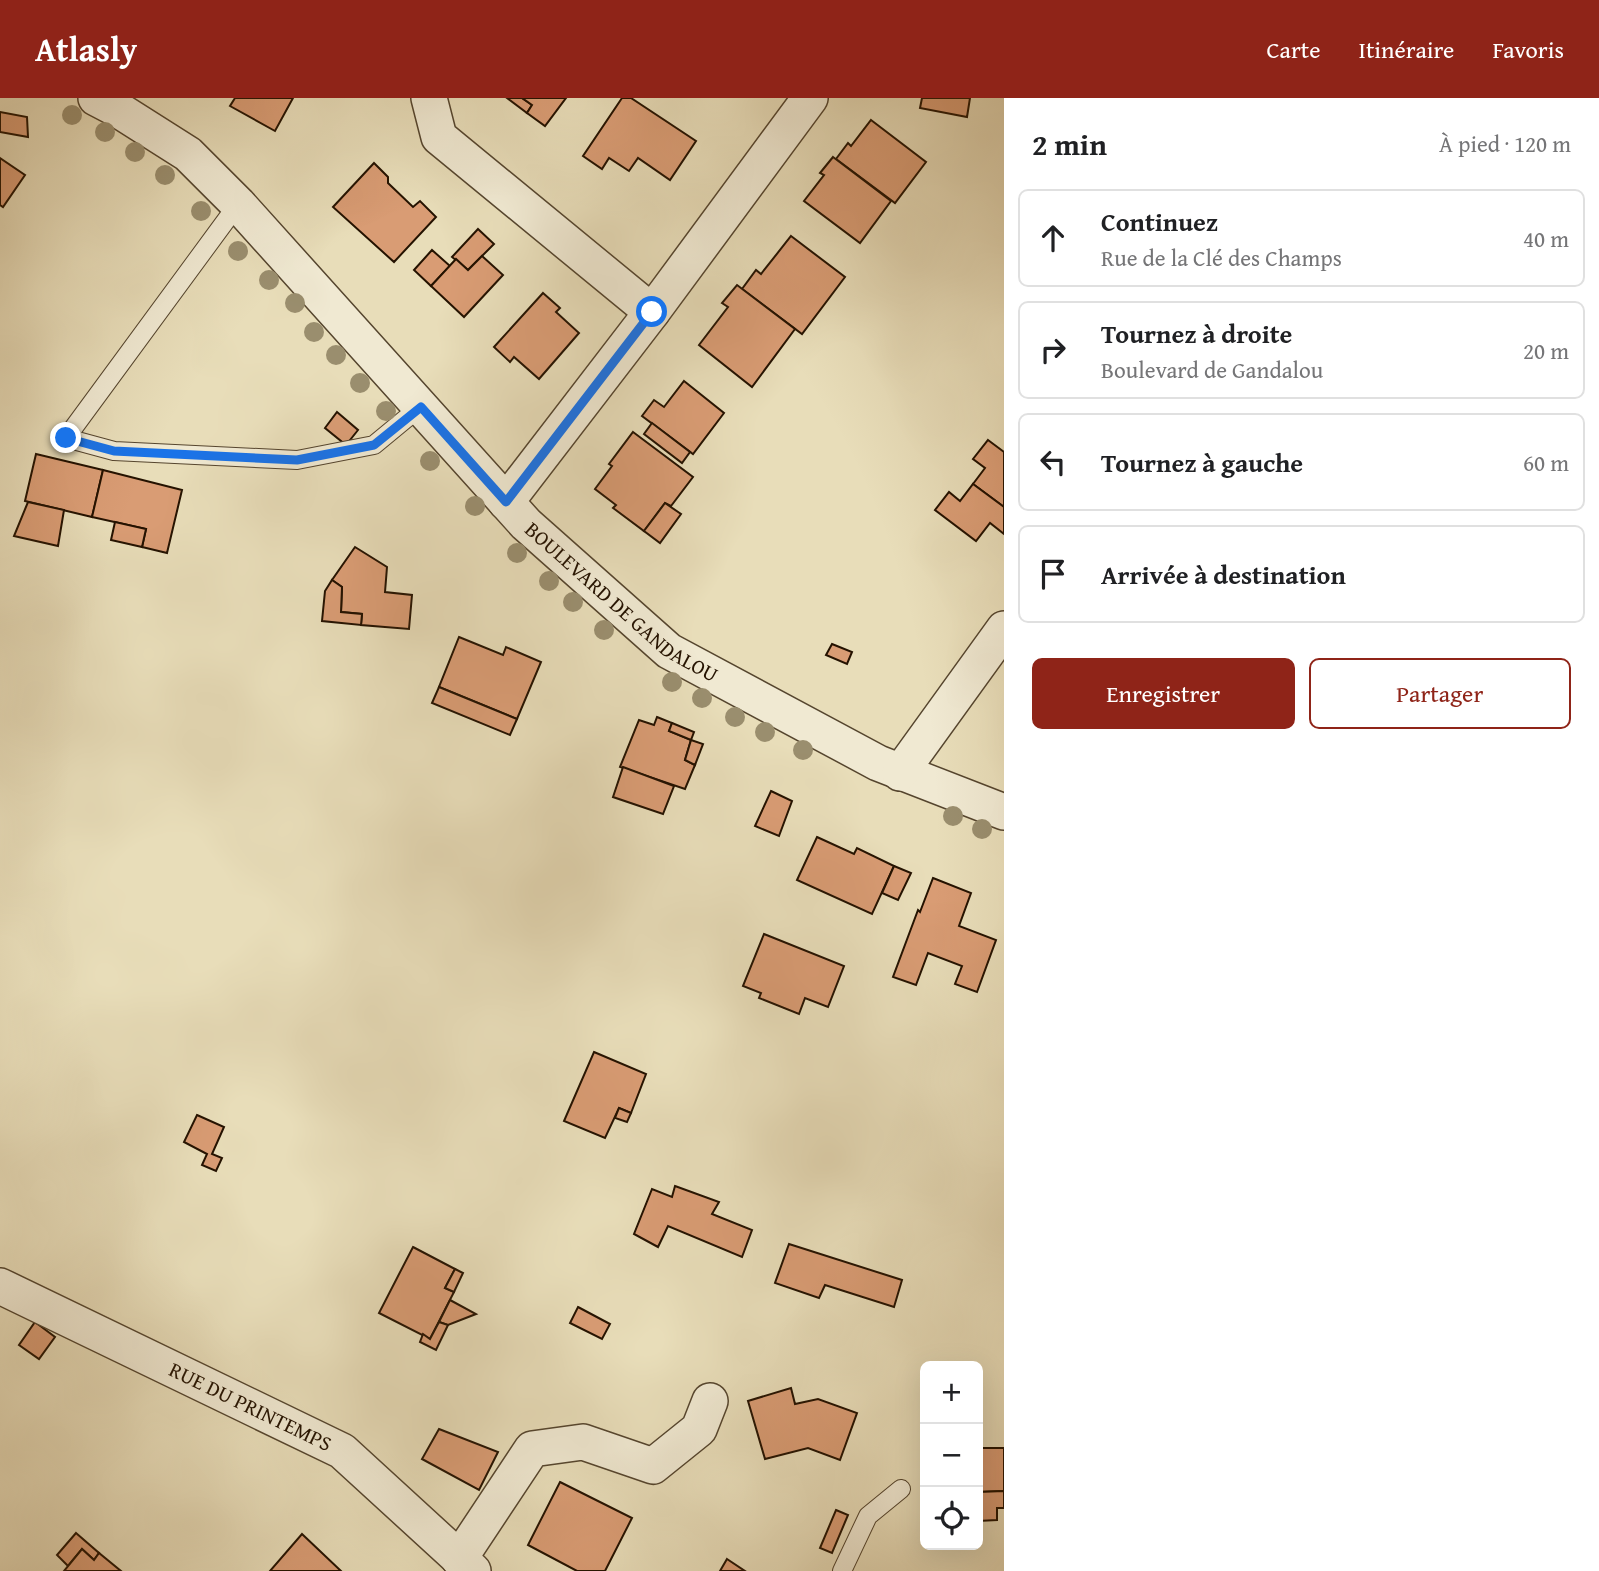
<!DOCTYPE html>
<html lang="fr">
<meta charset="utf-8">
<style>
:root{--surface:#fff;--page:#f6f6f6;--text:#202124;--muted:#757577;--line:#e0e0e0;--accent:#8f2418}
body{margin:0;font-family:"Gentium Book Plus",serif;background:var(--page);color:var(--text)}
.controls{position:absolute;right:21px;bottom:21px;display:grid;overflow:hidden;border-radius:10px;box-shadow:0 7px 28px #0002}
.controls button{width:63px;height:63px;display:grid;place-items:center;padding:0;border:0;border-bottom:2px solid var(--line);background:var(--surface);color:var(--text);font:35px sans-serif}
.stop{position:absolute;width:21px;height:21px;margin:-16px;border:5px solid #1a73e8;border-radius:50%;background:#fff}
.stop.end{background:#1a73e8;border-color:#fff;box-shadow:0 2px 7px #0008}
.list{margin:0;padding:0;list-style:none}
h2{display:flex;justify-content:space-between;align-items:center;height:91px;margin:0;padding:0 28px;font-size:30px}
h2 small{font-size:23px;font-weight:400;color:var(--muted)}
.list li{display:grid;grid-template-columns:46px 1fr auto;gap:21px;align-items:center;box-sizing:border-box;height:98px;margin:0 14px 14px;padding:0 14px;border:2px solid var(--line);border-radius:10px}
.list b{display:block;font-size:26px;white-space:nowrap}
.list p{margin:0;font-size:23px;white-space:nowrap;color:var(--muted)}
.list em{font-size:23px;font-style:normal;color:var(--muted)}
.actions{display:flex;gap:14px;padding:21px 28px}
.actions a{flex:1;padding:16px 0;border:2px solid var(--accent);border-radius:10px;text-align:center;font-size:24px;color:var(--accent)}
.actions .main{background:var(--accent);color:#fff}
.icon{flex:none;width:38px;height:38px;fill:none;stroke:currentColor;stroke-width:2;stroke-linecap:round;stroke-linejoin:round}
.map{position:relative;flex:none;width:1004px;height:1473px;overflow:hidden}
header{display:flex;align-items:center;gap:42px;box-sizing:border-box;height:98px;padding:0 35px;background:var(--accent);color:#fff}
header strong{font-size:33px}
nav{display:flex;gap:38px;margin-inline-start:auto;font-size:24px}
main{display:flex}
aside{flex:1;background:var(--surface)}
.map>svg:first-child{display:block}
.building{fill:#d99c74;stroke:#241200;stroke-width:2}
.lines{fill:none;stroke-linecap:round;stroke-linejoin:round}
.lane-casing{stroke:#55452e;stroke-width:20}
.street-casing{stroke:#55452e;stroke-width:38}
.lane{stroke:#f0e9d2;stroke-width:18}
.street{stroke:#f0e9d2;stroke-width:35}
.tree{fill:#9a8e6e}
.route{stroke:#1a73e8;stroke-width:9}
.labels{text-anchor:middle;stroke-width:7;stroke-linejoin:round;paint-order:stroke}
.street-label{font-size:21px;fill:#241200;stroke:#f0e9d2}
</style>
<header>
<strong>Atlasly</strong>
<nav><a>Carte</a><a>Itinéraire</a><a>Favoris</a></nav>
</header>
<main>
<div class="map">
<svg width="1004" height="1473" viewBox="0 0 1004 1473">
<rect width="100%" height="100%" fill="#e8ddb9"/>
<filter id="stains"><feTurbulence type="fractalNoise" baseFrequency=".00286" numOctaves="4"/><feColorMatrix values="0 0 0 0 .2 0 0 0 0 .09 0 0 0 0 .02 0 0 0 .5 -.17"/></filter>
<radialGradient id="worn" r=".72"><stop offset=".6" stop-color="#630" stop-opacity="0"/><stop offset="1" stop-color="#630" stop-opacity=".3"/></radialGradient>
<g class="building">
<path d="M 235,0 L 293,0 L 275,33 L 230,8 Z"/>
<path d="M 507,0 L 522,0 L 532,7 L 527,15 Z"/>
<path d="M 522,0 L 566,0 L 545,28 L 527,15 L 532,7 Z"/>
<path d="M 622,0 L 631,0 L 696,43 L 670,82 L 638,60 L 629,73 L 609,60 L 602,71 L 583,58 Z"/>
<path d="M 922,0 L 970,0 L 967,19 L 920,10 Z"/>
<path d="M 0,14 L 27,19 L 28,39 L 0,34 Z"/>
<path d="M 871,22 L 926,64 L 895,105 L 836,61 L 848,45 L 851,48 Z"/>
<path d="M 833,59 L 891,103 L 860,145 L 804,103 L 824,77 L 820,75 Z"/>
<path d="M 0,60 L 25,77 L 3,109 L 0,107 Z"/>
<path d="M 374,65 L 388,79 L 388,85 L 413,109 L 420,103 L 436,119 L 394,164 L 333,109 Z"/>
<path d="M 478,131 L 494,146 L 468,172 L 452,159 Z"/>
<path d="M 791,138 L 845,179 L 802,236 L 742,191 L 756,172 L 761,176 Z"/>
<path d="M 432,152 L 450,168 L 431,188 L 414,172 Z"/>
<path d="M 482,158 L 503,177 L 464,219 L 431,188 L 456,161 L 468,172 Z"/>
<path d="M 737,187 L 795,231 L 752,289 L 699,247 L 728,209 L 722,205 Z"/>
<path d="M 543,195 L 560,210 L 556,214 L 579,235 L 539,281 L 514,259 L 510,264 L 494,249 Z"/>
<path d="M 684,283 L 724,315 L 693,356 L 642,318 L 654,302 L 664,309 Z"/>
<path d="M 337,314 L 358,332 L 346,347 L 325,330 Z"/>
<path d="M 652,325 L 690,354 L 682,365 L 644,336 Z"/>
<path d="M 633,334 L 693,379 L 671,408 L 665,405 L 644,433 L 613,410 L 616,407 L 595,391 L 612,368 L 609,366 Z"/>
<path d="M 988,342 L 1004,354 L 1004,409 L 973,386 L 985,370 L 973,361 Z"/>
<path d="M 36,356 L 103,372 L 92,419 L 25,403 Z"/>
<path d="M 103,372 L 182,392 L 167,455 L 142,449 L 146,431 L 92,419 Z"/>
<path d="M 973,386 L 1004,409 L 1004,436 L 990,425 L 976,443 L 935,412 L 949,394 L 960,403 Z"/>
<path d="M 28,404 L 64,412 L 58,448 L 14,438 Z"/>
<path d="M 665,405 L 681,416 L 660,445 L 644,433 Z"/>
<path d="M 115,424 L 146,431 L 142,449 L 111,442 Z"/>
<path d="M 355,449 L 387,469 L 385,494 L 412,497 L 409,531 L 361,527 L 362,516 L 341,514 L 342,489 L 332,482 Z"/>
<path d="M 332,482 L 342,489 L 341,514 L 362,516 L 361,527 L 322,523 L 325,493 Z"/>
<path d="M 459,539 L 503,557 L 506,549 L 541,564 L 517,621 L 439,589 Z"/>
<path d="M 832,546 L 852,554 L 847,566 L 826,557 Z"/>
<path d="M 439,589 L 517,621 L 510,637 L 432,605 Z"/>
<path d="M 657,619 L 672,625 L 669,633 L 691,642 L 685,662 L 695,667 L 685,691 L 620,669 L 639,622 L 654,627 Z"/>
<path d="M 672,625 L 694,634 L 691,642 L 669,633 Z"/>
<path d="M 691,642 L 703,646 L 695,667 L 685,662 Z"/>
<path d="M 623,669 L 674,688 L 663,716 L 613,699 Z"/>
<path d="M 771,693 L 792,703 L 779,738 L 755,728 Z"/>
<path d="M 817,739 L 854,756 L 857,750 L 894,768 L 872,816 L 797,782 Z"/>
<path d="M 894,768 L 911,775 L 898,802 L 882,795 Z"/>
<path d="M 933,780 L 971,795 L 959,828 L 996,842 L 977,894 L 955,886 L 962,868 L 928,855 L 916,887 L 893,879 L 918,812 L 920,814 Z"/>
<path d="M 764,836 L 844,868 L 828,909 L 805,900 L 799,916 L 759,900 L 761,895 L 743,888 Z"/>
<path d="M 594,954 L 646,976 L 631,1015 L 619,1010 L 605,1040 L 564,1023 Z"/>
<path d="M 619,1010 L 631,1015 L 627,1024 L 615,1020 Z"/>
<path d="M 197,1017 L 224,1029 L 212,1056 L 222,1060 L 216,1073 L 202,1067 L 207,1056 L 184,1044 Z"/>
<path d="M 675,1088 L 719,1104 L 712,1116 L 752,1132 L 742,1159 L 668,1128 L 658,1149 L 634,1136 L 652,1091 L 672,1099 Z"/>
<path d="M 789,1146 L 902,1182 L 894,1209 L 825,1187 L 819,1200 L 775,1185 Z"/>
<path d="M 413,1149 L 455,1171 L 445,1190 L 454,1194 L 430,1241 L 379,1215 Z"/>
<path d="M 455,1171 L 463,1175 L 454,1194 L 445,1190 Z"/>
<path d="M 450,1202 L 476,1216 L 448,1227 L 439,1224 Z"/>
<path d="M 578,1209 L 610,1226 L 602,1241 L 570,1225 Z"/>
<path d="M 35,1224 L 55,1239 L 39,1261 L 19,1247 Z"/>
<path d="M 439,1224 L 448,1227 L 436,1252 L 420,1244 L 423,1236 L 430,1241 Z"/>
<path d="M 791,1290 L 795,1306 L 818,1301 L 857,1315 L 840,1362 L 808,1350 L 765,1361 L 748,1303 Z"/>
<path d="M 439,1331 L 498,1354 L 479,1392 L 422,1361 Z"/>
<path d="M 978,1350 L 1004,1350 L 1004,1393 L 978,1394 Z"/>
<path d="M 560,1384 L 632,1420 L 605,1473 L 577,1473 L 528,1447 Z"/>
<path d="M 1004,1393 L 1004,1410 L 997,1410 L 997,1422 L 978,1423 L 978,1394 Z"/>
<path d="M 836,1412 L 848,1417 L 832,1455 L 820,1450 Z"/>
<path d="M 76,1435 L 99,1455 L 94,1462 L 82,1451 L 68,1468 L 57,1457 Z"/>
<path d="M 302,1436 L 341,1473 L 270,1473 Z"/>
<path d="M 82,1451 L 94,1462 L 99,1455 L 121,1473 L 64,1473 Z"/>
<path d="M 727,1461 L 745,1473 L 720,1473 Z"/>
</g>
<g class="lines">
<g class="lane-casing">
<g id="lane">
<path d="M 238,106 L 66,340 L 114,353 L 297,362 L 374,347 L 420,309"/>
<path d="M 842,1473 L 868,1418 L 901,1391"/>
</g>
</g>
<g class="street-casing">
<g id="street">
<path id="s1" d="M 96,0 L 117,11 L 188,56 L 238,106 L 526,426 L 669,553 L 878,665 L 1004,714"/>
<path d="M 429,0 L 439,39 L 652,214"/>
<path d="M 506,404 L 652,214 L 810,0"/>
<path d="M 900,675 L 1004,531"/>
<path id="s2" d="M 0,1188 L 342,1353 L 473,1473"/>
<path d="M 459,1461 L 532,1351 L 583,1344 L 653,1368 L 699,1331 L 710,1303"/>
</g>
</g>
<use href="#lane" class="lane"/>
<use href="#street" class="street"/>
</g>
<g class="tree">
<circle cx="72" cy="17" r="10"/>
<circle cx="105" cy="34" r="10"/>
<circle cx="135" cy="54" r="10"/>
<circle cx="165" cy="77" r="10"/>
<circle cx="201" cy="113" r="10"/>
<circle cx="238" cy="153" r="10"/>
<circle cx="269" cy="182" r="10"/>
<circle cx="295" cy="205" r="10"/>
<circle cx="314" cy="234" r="10"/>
<circle cx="336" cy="257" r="10"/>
<circle cx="360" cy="285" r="10"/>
<circle cx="386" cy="313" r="10"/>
<circle cx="430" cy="363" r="10"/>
<circle cx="475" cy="408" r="10"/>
<circle cx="517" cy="455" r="10"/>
<circle cx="549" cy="483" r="10"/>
<circle cx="573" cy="504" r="10"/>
<circle cx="604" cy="532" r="10"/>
<circle cx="672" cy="584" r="10"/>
<circle cx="702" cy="600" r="10"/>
<circle cx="735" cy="619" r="10"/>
<circle cx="765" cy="634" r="10"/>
<circle cx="803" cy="652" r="10"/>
<circle cx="953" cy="718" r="10"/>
<circle cx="982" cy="731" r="10"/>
</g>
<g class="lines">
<path class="route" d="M 66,340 L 114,353 L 297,362 L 374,347 L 421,309 L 506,404 L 652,214"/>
</g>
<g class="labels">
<g class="street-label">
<text dy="7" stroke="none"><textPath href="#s1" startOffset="733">BOULEVARD DE GANDALOU</textPath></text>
<text dy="7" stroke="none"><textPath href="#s2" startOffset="278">RUE DU PRINTEMPS</textPath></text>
</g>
</g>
<rect width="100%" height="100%" filter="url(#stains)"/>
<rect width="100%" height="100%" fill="url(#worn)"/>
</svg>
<div class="controls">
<button>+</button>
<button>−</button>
<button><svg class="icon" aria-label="locate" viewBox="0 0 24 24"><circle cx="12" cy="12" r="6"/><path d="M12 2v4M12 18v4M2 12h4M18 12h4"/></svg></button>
</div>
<div class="stop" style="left:652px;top:214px"></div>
<div class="stop end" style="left:66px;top:340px"></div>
</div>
<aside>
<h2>2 min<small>À pied · 120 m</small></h2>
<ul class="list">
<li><svg class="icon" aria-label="ahead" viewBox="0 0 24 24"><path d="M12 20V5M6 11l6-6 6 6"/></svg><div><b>Continuez</b><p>Rue de la Clé des Champs</p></div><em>40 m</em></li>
<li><svg class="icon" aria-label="right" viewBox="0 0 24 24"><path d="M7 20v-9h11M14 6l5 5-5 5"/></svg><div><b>Tournez à droite</b><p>Boulevard de Gandalou</p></div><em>20 m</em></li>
<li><svg class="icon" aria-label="left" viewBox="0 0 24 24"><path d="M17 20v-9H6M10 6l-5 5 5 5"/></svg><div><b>Tournez à gauche</b></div><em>60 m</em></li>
<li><svg class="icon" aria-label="arrive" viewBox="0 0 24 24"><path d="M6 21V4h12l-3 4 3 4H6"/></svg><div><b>Arrivée à destination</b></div></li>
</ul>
<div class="actions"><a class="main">Enregistrer</a><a>Partager</a></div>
</aside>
</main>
